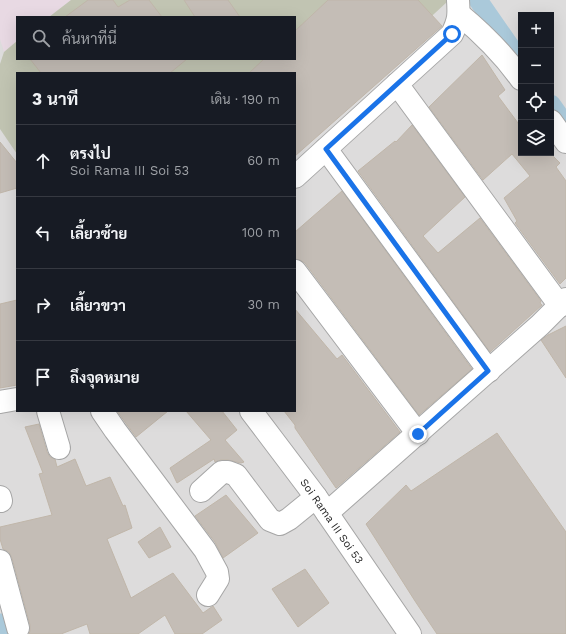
<!DOCTYPE html>
<html lang="th">
<meta charset="utf-8">
<style>
:root{--surface:#171b24;--page:#242831;--text:#f1f3f6;--muted:#9ea1a6;--line:#363941}
body{margin:0;font-family:"Work Sans",Sarabun,sans-serif;background:var(--page);color:var(--text)}
.controls{position:absolute;right:12px;top:12px;display:grid;overflow:hidden;border-radius:0px;box-shadow:0 4px 16px #0002}
.controls button{width:36px;height:36px;display:grid;place-items:center;padding:0;border:0;border-bottom:1px solid var(--line);background:var(--surface);color:var(--text);font:20px sans-serif}
.stop{position:absolute;width:12px;height:12px;margin:-9px;border:3px solid #1a73e8;border-radius:50%;background:#fff}
.stop.end{background:#1a73e8;border-color:#fff;box-shadow:0 1px 4px #0008}
.list{margin:0;padding:0;list-style:none}
h2{display:flex;justify-content:space-between;align-items:center;height:52px;margin:0;padding:0 16px;font-size:17px}
h2 small{font-size:13px;font-weight:400;color:var(--muted)}
.list li{display:grid;grid-template-columns:26px 1fr auto;gap:12px;align-items:center;box-sizing:border-box;height:72px;padding:0 16px;border-top:1px solid var(--line)}
.list b{display:block;font-size:15px;white-space:nowrap}
.list p{margin:0;font-size:13px;white-space:nowrap;color:var(--muted)}
.list em{font-size:13px;font-style:normal;color:var(--muted)}
.icon{flex:none;width:22px;height:22px;fill:none;stroke:currentColor;stroke-width:2;stroke-linecap:round;stroke-linejoin:round}
.map{position:relative;flex:none;width:566px;height:634px;overflow:hidden}
.search{position:absolute;background:var(--surface);box-shadow:0 4px 16px #0002;left:16px;top:16px;width:280px;height:44px;display:flex;align-items:center;gap:10px;box-sizing:border-box;padding:0 14px;border-radius:0px;color:var(--muted);font-size:15px}
.panel{position:absolute;background:var(--surface);box-shadow:0 4px 16px #0002;left:16px;top:72px;width:280px;height:340px;border-radius:0px}
.map>svg:first-child{display:block}
.residential{fill:#dddcdc;fill-rule:evenodd}
.industrial{fill:#e8d9e3}
.construction{fill:#c1c4b2}
.lines{fill:none;stroke-linecap:round;stroke-linejoin:round}
.canal{stroke:#aac9da;stroke-width:19}
.building{fill:#c4bdb6;stroke:#c0b6a9}
.minor-casing{stroke:#a6a6a6;stroke-width:24}
.minor{stroke:#fff;stroke-width:22}
.route{stroke:#1a73e8;stroke-width:5}
.labels{text-anchor:middle;stroke-width:3.5;stroke-linejoin:round;paint-order:stroke}
.street-label{font-size:11px;fill:#1f1f1f;stroke:#fff}
</style>
<div class="map">
<svg width="566" height="634" viewBox="0 0 566 634">
<rect width="100%" height="100%" fill="#efede6"/>
<path class="residential" d="M 0,0 L 566,0 L 566,634 L 0,634 ZM 521,15 L 551,15 L 551,153 L 521,153 ZM 17,17 L 295,17 L 295,59 L 17,59 ZM 17,73 L 295,73 L 295,411 L 17,411 Z"/>
<path class="industrial" d="M 0,0 L 71,0 L 49,17 L 17,17 L 17,41 L 4,52 L 0,39 Z"/>
<path class="construction" d="M 71,0 L 446,0 L 447,2 L 295,142 L 295,73 L 17,73 L 17,154 L 0,129 L 0,64 L 4,52 L 17,41 L 17,59 L 295,59 L 295,17 L 49,17 Z"/>
<g class="lines">
<g class="canal">
<path d="M 478,0 L 521,62"/>
<path d="M 551,104 L 566,125"/>
<path d="M 0,623 L 8,634"/>
</g>
</g>
<g class="building">
<path d="M 88,0 L 113,0 L 118,7 L 130,0 L 149,0 L 162,17 L 65,17 Z"/>
<path d="M 184,0 L 228,0 L 240,17 L 195,17 Z"/>
<path d="M 328,0 L 418,0 L 442,26 L 295,156 L 295,73 L 249,73 L 264,59 L 295,59 L 295,31 Z"/>
<path d="M 482,55 L 505,90 L 498,96 L 521,127 L 521,153 L 550,153 L 560,163 L 556,167 L 566,181 L 566,278 L 560,284 L 515,223 L 517,221 L 504,198 L 530,176 L 512,154 L 483,180 L 429,107 Z"/>
<path d="M 30,59 L 187,59 L 170,73 L 41,73 Z"/>
<path d="M 412,125 L 465,197 L 423,236 L 438,253 L 480,218 L 541,301 L 540,303 L 542,305 L 490,352 L 358,171 L 395,141 L 396,142 Z"/>
<path d="M 0,142 L 17,163 L 17,188 L 0,193 Z"/>
<path d="M 342,191 L 472,369 L 419,415 L 305,263 L 300,260 L 295,259 L 295,232 Z"/>
<path d="M 17,300 L 17,385 L 0,388 L 0,304 Z"/>
<path d="M 295,309 L 337,359 L 342,355 L 400,432 L 336,488 L 295,428 L 295,425 L 284,411 L 295,411 Z"/>
<path d="M 566,326 L 566,378 L 541,340 L 548,335 Z"/>
<path d="M 117,411 L 168,411 L 136,437 Z"/>
<path d="M 186,411 L 222,411 L 237,430 L 225,440 L 244,462 L 241,463 L 228,460 L 221,460 L 215,462 L 214,459 L 177,483 L 170,468 L 211,440 Z"/>
<path d="M 39,424 L 47,452 L 50,457 L 55,459 L 57,467 L 75,459 L 86,486 L 110,477 L 123,506 L 125,505 L 132,528 L 107,539 L 131,598 L 173,573 L 203,613 L 213,606 L 222,620 L 202,634 L 175,634 L 165,615 L 138,634 L 90,634 L 87,624 L 61,634 L 29,634 L 30,631 L 30,625 L 12,558 L 9,552 L 3,549 L 0,539 L 0,527 L 52,515 L 39,474 L 43,473 L 25,427 Z"/>
<path d="M 497,433 L 566,532 L 566,634 L 437,634 L 415,601 L 366,524 L 406,485 L 411,491 Z"/>
<path d="M 226,495 L 258,533 L 223,558 L 215,542 L 195,516 Z"/>
<path d="M 160,527 L 171,547 L 149,558 L 138,542 Z"/>
<path d="M 305,569 L 329,603 L 298,627 L 272,589 Z"/>
</g>
<g class="lines">
<g class="minor-casing">
<g id="minor">
<path d="M 459,14 C 482,33 504,55 521,79"/>
<path d="M 397,84 L 560,306"/>
<path d="M 551,121 L 566,142"/>
<path d="M 326,149 L 489,371"/>
<path d="M 295,177 L 452,34 C 459,20 459,15 458,0"/>
<path d="M 295,271 L 418,434"/>
<path d="M 0,402 L 17,399"/>
<path d="M 48,411 L 59,448"/>
<path d="M 102,411 L 115,430 L 205,550 L 217,572 L 218,579 L 208,595"/>
<path d="M 251,411 L 316,497 L 410,634"/>
<path d="M 201,491 L 222,472 L 228,472 L 236,475 L 270,520 L 280,524 L 289,519 L 316,497"/>
<path d="M 0,497 L 1,501 L 0,501"/>
<path d="M 327,513 L 540,325 L 566,299"/>
<path d="M 0,561 L 18,628"/>
</g>
</g>
<use href="#minor" class="minor"/>
</g>
<g class="lines">
<path class="route" d="M 418,434 L 488,371 L 326,149 L 452,34"/>
</g>
<g class="labels">
<g class="street-label">
<text transform="translate(332 521) rotate(55)" y="4">Soi Rama III Soi 53</text>
</g>
</g>
</svg>
<div class="controls">
<button>+</button>
<button>−</button>
<button><svg class="icon" aria-label="locate" viewBox="0 0 24 24"><circle cx="12" cy="12" r="6"/><path d="M12 2v4M12 18v4M2 12h4M18 12h4"/></svg></button>
<button><svg class="icon" aria-label="layers" viewBox="0 0 24 24"><path d="M12 4l9 5-9 5-9-5zM3 14l9 5 9-5"/></svg></button>
</div>
<div class="stop" style="left:452px;top:34px"></div>
<div class="stop end" style="left:418px;top:434px"></div>
<div class="search"><svg class="icon" aria-label="search" viewBox="0 0 24 24"><circle cx="10" cy="10" r="6"/><path d="M15 15l6 6"/></svg>ค้นหาที่นี่</div>
<section class="panel">
<h2>3 นาที<small>เดิน · 190 m</small></h2>
<ul class="list">
<li><svg class="icon" aria-label="ahead" viewBox="0 0 24 24"><path d="M12 20V5M6 11l6-6 6 6"/></svg><div><b>ตรงไป</b><p>Soi Rama III Soi 53</p></div><em>60 m</em></li>
<li><svg class="icon" aria-label="left" viewBox="0 0 24 24"><path d="M17 20v-9H6M10 6l-5 5 5 5"/></svg><div><b>เลี้ยวซ้าย</b></div><em>100 m</em></li>
<li><svg class="icon" aria-label="right" viewBox="0 0 24 24"><path d="M7 20v-9h11M14 6l5 5-5 5"/></svg><div><b>เลี้ยวขวา</b></div><em>30 m</em></li>
<li><svg class="icon" aria-label="arrive" viewBox="0 0 24 24"><path d="M6 21V4h12l-3 4 3 4H6"/></svg><div><b>ถึงจุดหมาย</b></div></li>
</ul>
</section>
</div>
